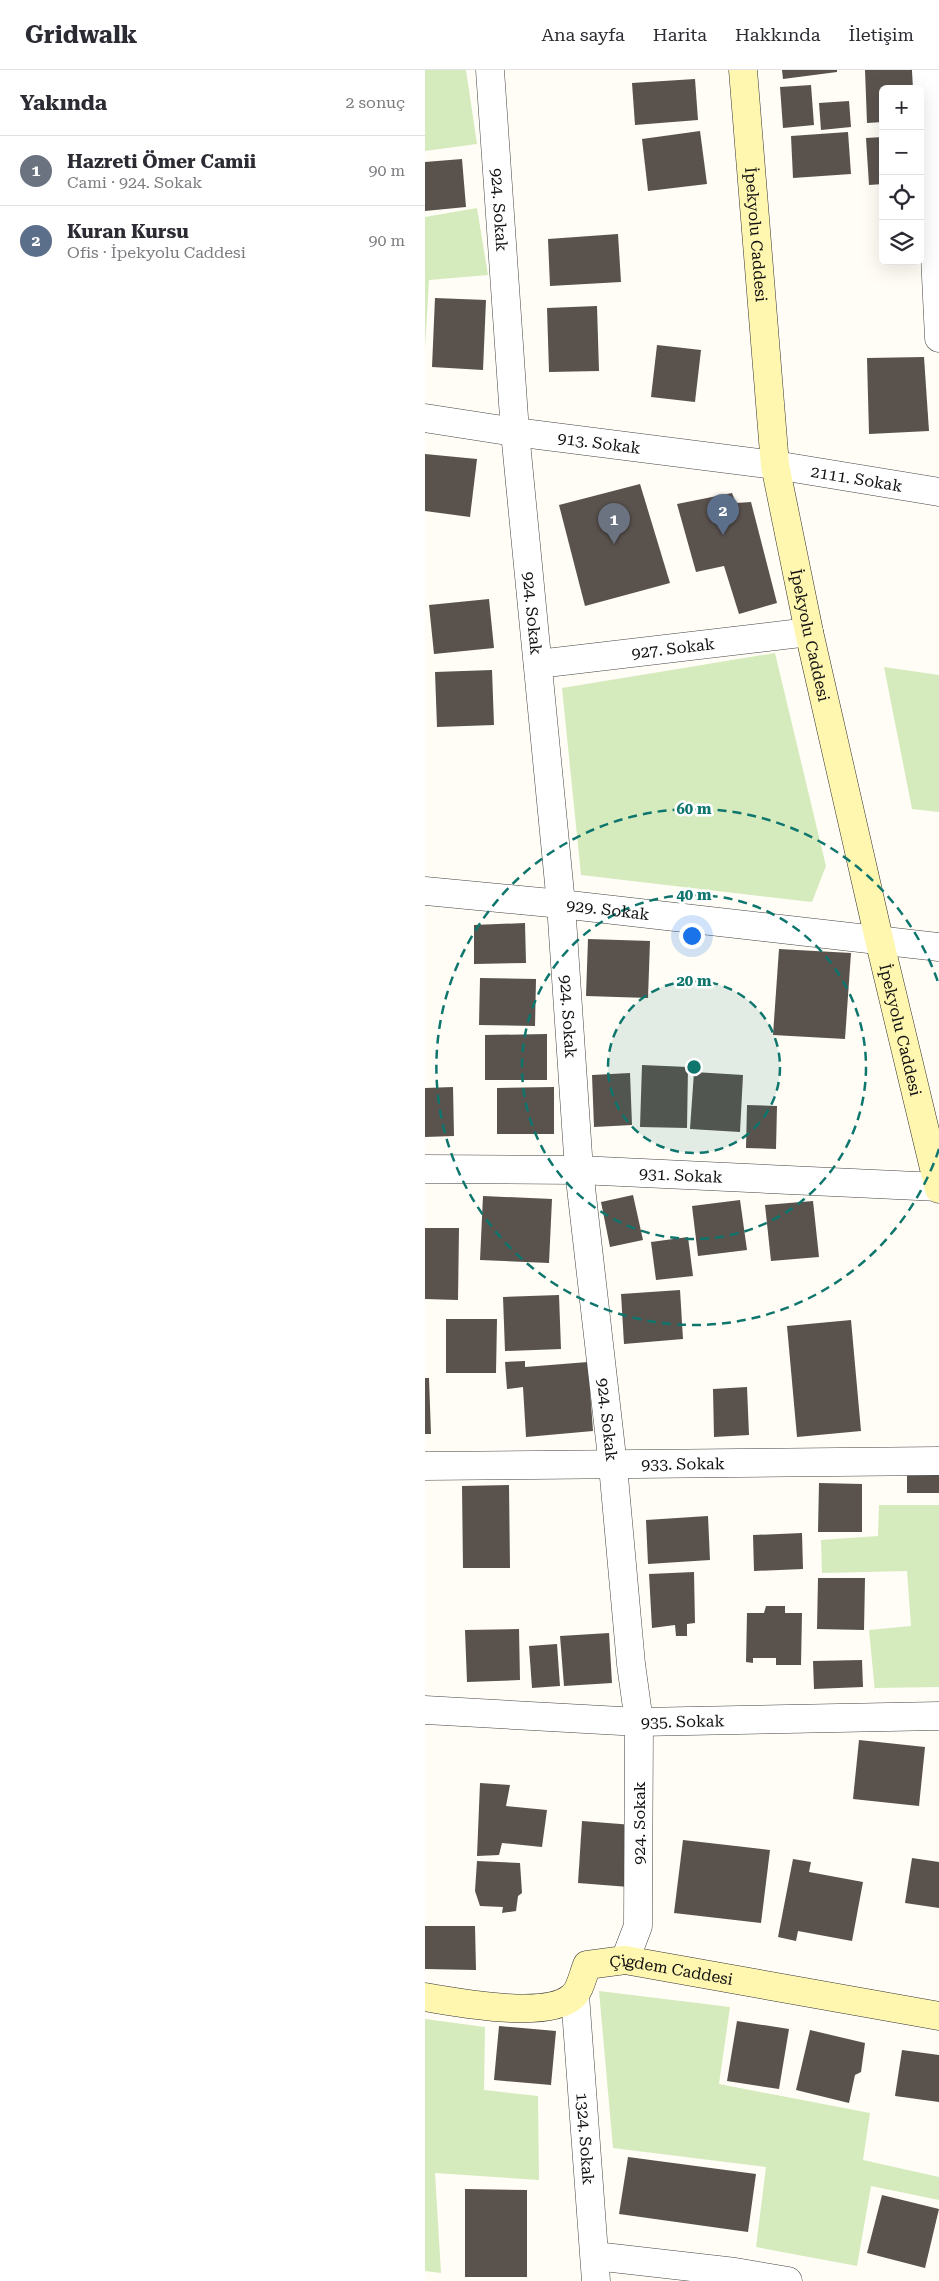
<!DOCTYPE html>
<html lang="tr">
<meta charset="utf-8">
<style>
:root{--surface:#fff;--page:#f2f2f3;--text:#2b2b33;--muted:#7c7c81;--line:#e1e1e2;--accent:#2563eb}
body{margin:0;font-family:"Roboto Serif",serif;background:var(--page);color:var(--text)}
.controls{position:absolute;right:15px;top:15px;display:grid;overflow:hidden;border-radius:8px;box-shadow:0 5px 20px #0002}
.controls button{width:45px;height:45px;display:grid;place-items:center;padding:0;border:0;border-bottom:1px solid var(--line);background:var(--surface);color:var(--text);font:25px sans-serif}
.you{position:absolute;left:266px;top:865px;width:18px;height:18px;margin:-12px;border:4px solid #fff;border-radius:50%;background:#1a73e8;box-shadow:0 0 0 8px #1a73e833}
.badge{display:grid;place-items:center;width:32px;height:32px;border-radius:50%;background:var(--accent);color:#fff;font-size:16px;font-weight:700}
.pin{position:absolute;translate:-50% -41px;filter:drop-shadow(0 1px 2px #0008)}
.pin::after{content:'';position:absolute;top:26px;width:18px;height:15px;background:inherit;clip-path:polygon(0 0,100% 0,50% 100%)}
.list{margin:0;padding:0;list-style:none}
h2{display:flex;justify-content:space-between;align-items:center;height:65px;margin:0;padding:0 20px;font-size:21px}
h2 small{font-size:16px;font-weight:400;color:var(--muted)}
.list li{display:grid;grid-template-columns:32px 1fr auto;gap:15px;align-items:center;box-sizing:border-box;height:70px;padding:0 20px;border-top:1px solid var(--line)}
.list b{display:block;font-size:19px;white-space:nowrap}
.list p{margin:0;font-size:16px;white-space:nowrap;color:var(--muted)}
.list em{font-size:16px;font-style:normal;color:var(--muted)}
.icon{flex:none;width:28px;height:28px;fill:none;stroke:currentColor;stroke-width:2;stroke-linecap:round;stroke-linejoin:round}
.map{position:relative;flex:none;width:514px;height:2211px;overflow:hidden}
header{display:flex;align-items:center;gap:30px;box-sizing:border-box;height:70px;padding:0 25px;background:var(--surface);border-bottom:1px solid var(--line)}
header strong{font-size:24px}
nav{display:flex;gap:28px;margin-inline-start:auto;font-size:18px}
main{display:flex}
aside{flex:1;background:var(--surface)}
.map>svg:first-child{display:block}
.green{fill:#d5ebbd}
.building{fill:#5a524d}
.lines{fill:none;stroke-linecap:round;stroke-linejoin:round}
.street-casing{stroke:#444;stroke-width:29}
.secondary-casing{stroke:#333;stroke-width:29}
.street{stroke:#fff;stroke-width:28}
.secondary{stroke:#fff6b0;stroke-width:28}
.ring{fill:none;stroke:#0f766e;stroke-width:2.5;stroke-dasharray:9 6}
.labels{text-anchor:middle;stroke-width:5;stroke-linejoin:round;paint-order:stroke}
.street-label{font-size:16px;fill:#111;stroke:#fff}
.centre{fill:#0f766e;stroke:#fff;stroke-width:2.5}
.ring-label{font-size:15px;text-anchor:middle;font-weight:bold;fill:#0f766e;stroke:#fff;stroke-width:5;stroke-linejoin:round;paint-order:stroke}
</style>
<header>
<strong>Gridwalk</strong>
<nav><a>Ana sayfa</a><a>Harita</a><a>Hakkında</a><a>İletişim</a></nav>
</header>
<main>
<aside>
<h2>Yakında<small>2 sonuç</small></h2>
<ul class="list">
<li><span class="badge" style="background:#6b7280">1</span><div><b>Hazreti Ömer Camii</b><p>Cami · 924. Sokak</p></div><em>90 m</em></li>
<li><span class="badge" style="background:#5c6f8a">2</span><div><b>Kuran Kursu</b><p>Ofis · İpekyolu Caddesi</p></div><em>90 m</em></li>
</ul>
</aside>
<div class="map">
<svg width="514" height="2211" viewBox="0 0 514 2211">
<rect width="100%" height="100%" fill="#fffdf5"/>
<g class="green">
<path d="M 0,0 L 41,0 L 52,74 L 0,81 Z"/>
<path d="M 52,138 L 63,205 L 4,210 L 0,279 L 0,147 Z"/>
<path d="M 350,583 L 401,796 L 387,832 L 156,805 L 137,618 Z"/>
<path d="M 459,597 L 514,605 L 514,742 L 487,739 Z"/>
<path d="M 454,1435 L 514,1435 L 514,1617 L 450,1618 L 450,1622 L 444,1560 L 486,1556 L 482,1501 L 397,1503 L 396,1470 L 453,1466 Z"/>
<path d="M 174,1921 L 305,1937 L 294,2014 L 445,2043 L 438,2090 L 514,2107 L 514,2130 L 446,2116 L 432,2196 L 331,2177 L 341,2097 L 188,2078 Z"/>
<path d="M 0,1949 L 60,1957 L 59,2020 L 113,2026 L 114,2110 L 10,2103 L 16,2203 L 0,2201 Z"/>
</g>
<g class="building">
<path d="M 357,0 L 412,0 L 412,2 L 358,9 Z"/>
<path d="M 440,0 L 491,0 L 493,19 L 458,19 L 458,52 L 442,53 Z"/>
<path d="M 270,9 L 273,50 L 210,55 L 207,13 Z"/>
<path d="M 386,15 L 389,55 L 358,58 L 355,17 Z"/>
<path d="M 424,31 L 426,57 L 396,60 L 394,33 Z"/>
<path d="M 275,61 L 282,114 L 223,121 L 217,69 Z"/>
<path d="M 423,62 L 426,104 L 368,108 L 366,66 Z"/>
<path d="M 458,67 L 458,114 L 444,115 L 441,68 Z"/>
<path d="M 37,89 L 41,137 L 0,141 L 0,92 Z"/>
<path d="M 193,164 L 196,212 L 125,216 L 123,169 Z"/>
<path d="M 10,228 L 61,230 L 58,300 L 7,297 Z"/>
<path d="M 172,236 L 174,301 L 124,302 L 122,238 Z"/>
<path d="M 232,275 L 276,280 L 270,332 L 226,327 Z"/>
<path d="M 499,287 L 504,361 L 444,364 L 442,288 Z"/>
<path d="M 0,384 L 52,389 L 45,447 L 0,441 Z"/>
<path d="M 215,414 L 245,513 L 160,536 L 134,435 Z"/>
<path d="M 307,423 L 311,433 L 326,432 L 352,533 L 314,544 L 299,496 L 271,502 L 252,434 Z"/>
<path d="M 64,529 L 69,578 L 9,584 L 4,535 Z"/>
<path d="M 67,600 L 69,655 L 12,657 L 10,602 Z"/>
<path d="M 100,853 L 101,893 L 49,894 L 49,855 Z"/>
<path d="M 163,869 L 225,871 L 223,928 L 161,926 Z"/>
<path d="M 354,879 L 426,883 L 420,969 L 348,965 Z"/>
<path d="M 55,908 L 111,909 L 110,956 L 54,955 Z"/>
<path d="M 122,964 L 122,1010 L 60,1010 L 60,965 Z"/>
<path d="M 217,995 L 263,997 L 262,1058 L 215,1057 Z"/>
<path d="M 269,1002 L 318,1005 L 315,1062 L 265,1059 Z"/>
<path d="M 205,1003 L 207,1055 L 169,1057 L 167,1005 Z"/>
<path d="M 28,1017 L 29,1066 L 0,1067 L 0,1018 Z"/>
<path d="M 129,1017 L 129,1064 L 72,1064 L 72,1018 Z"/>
<path d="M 322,1035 L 352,1036 L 351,1079 L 321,1078 Z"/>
<path d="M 208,1125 L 218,1170 L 185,1177 L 176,1132 Z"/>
<path d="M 58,1126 L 127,1129 L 124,1193 L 55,1190 Z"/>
<path d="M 315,1130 L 322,1180 L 273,1186 L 267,1136 Z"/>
<path d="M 388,1131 L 394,1187 L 346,1191 L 340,1135 Z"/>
<path d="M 0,1158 L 34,1158 L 33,1230 L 0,1229 Z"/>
<path d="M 263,1167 L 268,1206 L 231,1210 L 226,1172 Z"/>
<path d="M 255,1220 L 258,1269 L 199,1274 L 196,1224 Z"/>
<path d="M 134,1225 L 136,1279 L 80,1281 L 78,1227 Z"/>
<path d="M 21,1249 L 72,1249 L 71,1303 L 21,1303 Z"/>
<path d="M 426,1250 L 436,1361 L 372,1367 L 362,1256 Z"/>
<path d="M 100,1291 L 100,1297 L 163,1292 L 168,1361 L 101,1367 L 98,1317 L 82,1319 L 80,1292 Z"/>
<path d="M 0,1308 L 4,1308 L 6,1364 L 0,1364 Z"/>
<path d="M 322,1317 L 324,1365 L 289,1367 L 288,1319 Z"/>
<rect x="482" y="1404" width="32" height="19"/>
<path d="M 394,1413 L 437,1414 L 437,1462 L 393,1462 Z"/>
<path d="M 84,1415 L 85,1498 L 38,1498 L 37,1416 Z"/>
<path d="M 283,1446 L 285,1490 L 223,1494 L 221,1450 Z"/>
<path d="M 377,1463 L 378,1499 L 329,1501 L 328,1465 Z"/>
<path d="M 269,1502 L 270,1553 L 262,1554 L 262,1566 L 251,1566 L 250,1555 L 227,1558 L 224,1504 Z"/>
<path d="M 393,1508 L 440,1508 L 439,1560 L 392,1559 Z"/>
<path d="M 341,1536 L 360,1536 L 360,1543 L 377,1543 L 376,1595 L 351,1595 L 351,1588 L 328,1588 L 328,1593 L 321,1592 L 322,1543 L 339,1543 Z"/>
<path d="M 94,1559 L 95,1610 L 42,1612 L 40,1560 Z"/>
<path d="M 184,1563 L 187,1613 L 139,1616 L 135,1566 Z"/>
<path d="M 132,1574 L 135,1616 L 107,1618 L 104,1576 Z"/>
<path d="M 437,1590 L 438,1617 L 389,1619 L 388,1591 Z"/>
<path d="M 434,1670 L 500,1677 L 494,1736 L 428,1729 Z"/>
<path d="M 55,1713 L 85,1715 L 81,1736 L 122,1740 L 117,1777 L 77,1773 L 74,1785 L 52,1786 Z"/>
<path d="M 157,1751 L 208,1755 L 204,1817 L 153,1813 Z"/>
<path d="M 258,1770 L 345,1780 L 336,1853 L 249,1843 Z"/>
<path d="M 487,1788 L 514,1792 L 514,1838 L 480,1833 Z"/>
<path d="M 368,1789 L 386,1792 L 384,1802 L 438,1812 L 427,1871 L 373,1861 L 371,1871 L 353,1867 Z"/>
<path d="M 52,1791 L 95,1793 L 97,1823 L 93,1826 L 91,1841 L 77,1843 L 78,1837 L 55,1836 L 50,1821 Z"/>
<path d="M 0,1856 L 50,1856 L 51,1900 L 0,1899 Z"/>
<path d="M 312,1951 L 364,1959 L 354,2019 L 302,2011 Z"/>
<path d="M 74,1956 L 131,1961 L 126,2015 L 69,2010 Z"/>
<path d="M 385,1960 L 440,1973 L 436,2002 L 430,2005 L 424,2033 L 371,2020 Z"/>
<path d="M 477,1980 L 514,1985 L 514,2032 L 470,2026 Z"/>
<path d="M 203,2087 L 331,2104 L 323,2162 L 194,2144 Z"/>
<path d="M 40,2119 L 102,2120 L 102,2207 L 40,2207 Z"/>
<path d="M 457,2125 L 514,2139 L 500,2198 L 442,2183 Z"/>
</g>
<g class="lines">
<g class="street-casing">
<g id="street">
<path id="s1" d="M 65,0 L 90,362 L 136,834 L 154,1100 L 188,1396 L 206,1594 L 214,1652 L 213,1856 L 200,1890"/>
<path d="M 501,0 L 514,268"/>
<path id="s2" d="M 0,348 L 90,362 L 350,395 L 514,422"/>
<path id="s3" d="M 113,594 L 384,562"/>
<path id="s4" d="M 0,821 L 136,834 L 514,877"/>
<path id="s5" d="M 0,1099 L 154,1100 L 514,1117"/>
<path id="s6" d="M 0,1396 L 514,1391"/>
<path id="s7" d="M 0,1640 L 214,1652 L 514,1646"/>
<path id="s8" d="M 150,1925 L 171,2211"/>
<path d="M 170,2186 L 310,2202 L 363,2211"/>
</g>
</g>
<g class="secondary-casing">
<g id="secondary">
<path id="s9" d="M 318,0 L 350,395 L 384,562 L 454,869 L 514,1119"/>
<path id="s10" d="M 0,1927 C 33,1933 122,1949 147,1927 C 155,1921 158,1905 162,1895 L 200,1890 L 514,1946"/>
</g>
</g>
<use href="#street" class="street"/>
<use href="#secondary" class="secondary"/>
</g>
<circle cx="269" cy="997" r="86" fill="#0f766e" fill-opacity=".12"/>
<g class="ring">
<circle cx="269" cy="997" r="86"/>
<circle cx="269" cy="997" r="172"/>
<path d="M514 1079A258 258 0 1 1 514 915"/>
</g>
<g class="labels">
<g class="street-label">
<text dy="6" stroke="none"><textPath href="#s1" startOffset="140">924. Sokak</textPath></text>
<text dy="6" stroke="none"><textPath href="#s9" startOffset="165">İpekyolu Caddesi</textPath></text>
<text dy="6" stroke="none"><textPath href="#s2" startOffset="176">913. Sokak</textPath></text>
<text dy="6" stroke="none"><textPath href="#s2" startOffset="436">2111. Sokak</textPath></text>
<text dy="6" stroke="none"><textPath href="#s1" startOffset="545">924. Sokak</textPath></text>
<text dy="6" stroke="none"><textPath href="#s9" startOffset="570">İpekyolu Caddesi</textPath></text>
<text dy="6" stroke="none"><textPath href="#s3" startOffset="136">927. Sokak</textPath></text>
<text dy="6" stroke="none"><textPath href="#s4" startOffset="184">929. Sokak</textPath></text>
<text dy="6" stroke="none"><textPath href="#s1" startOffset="950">924. Sokak</textPath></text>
<text dy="6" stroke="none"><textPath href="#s9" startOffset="975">İpekyolu Caddesi</textPath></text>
<text dy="6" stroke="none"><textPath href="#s5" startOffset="256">931. Sokak</textPath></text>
<text dy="6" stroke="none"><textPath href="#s1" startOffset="1355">924. Sokak</textPath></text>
<text dy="6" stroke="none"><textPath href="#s6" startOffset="258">933. Sokak</textPath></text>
<text dy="6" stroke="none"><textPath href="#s7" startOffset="258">935. Sokak</textPath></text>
<text transform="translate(214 1753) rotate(-90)" y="6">924. Sokak</text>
<text dy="6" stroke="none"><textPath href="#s10" startOffset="271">Çigdem Caddesi</textPath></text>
<text dy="6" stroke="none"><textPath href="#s8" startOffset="144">1324. Sokak</textPath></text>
</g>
</g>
<circle cx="269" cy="997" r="8" class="centre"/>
<g class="ring-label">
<text x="269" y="744">60 m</text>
<text x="269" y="830">40 m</text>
<text x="269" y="916">20 m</text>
</g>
</svg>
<div class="controls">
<button>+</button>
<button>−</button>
<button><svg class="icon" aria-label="locate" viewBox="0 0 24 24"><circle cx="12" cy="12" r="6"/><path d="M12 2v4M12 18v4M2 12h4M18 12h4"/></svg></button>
<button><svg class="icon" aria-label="layers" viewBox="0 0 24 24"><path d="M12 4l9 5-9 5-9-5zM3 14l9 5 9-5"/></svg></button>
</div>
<div class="you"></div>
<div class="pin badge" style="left:189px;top:474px;background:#6b7280">1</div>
<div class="pin badge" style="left:298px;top:465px;background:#5c6f8a">2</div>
</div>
</main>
